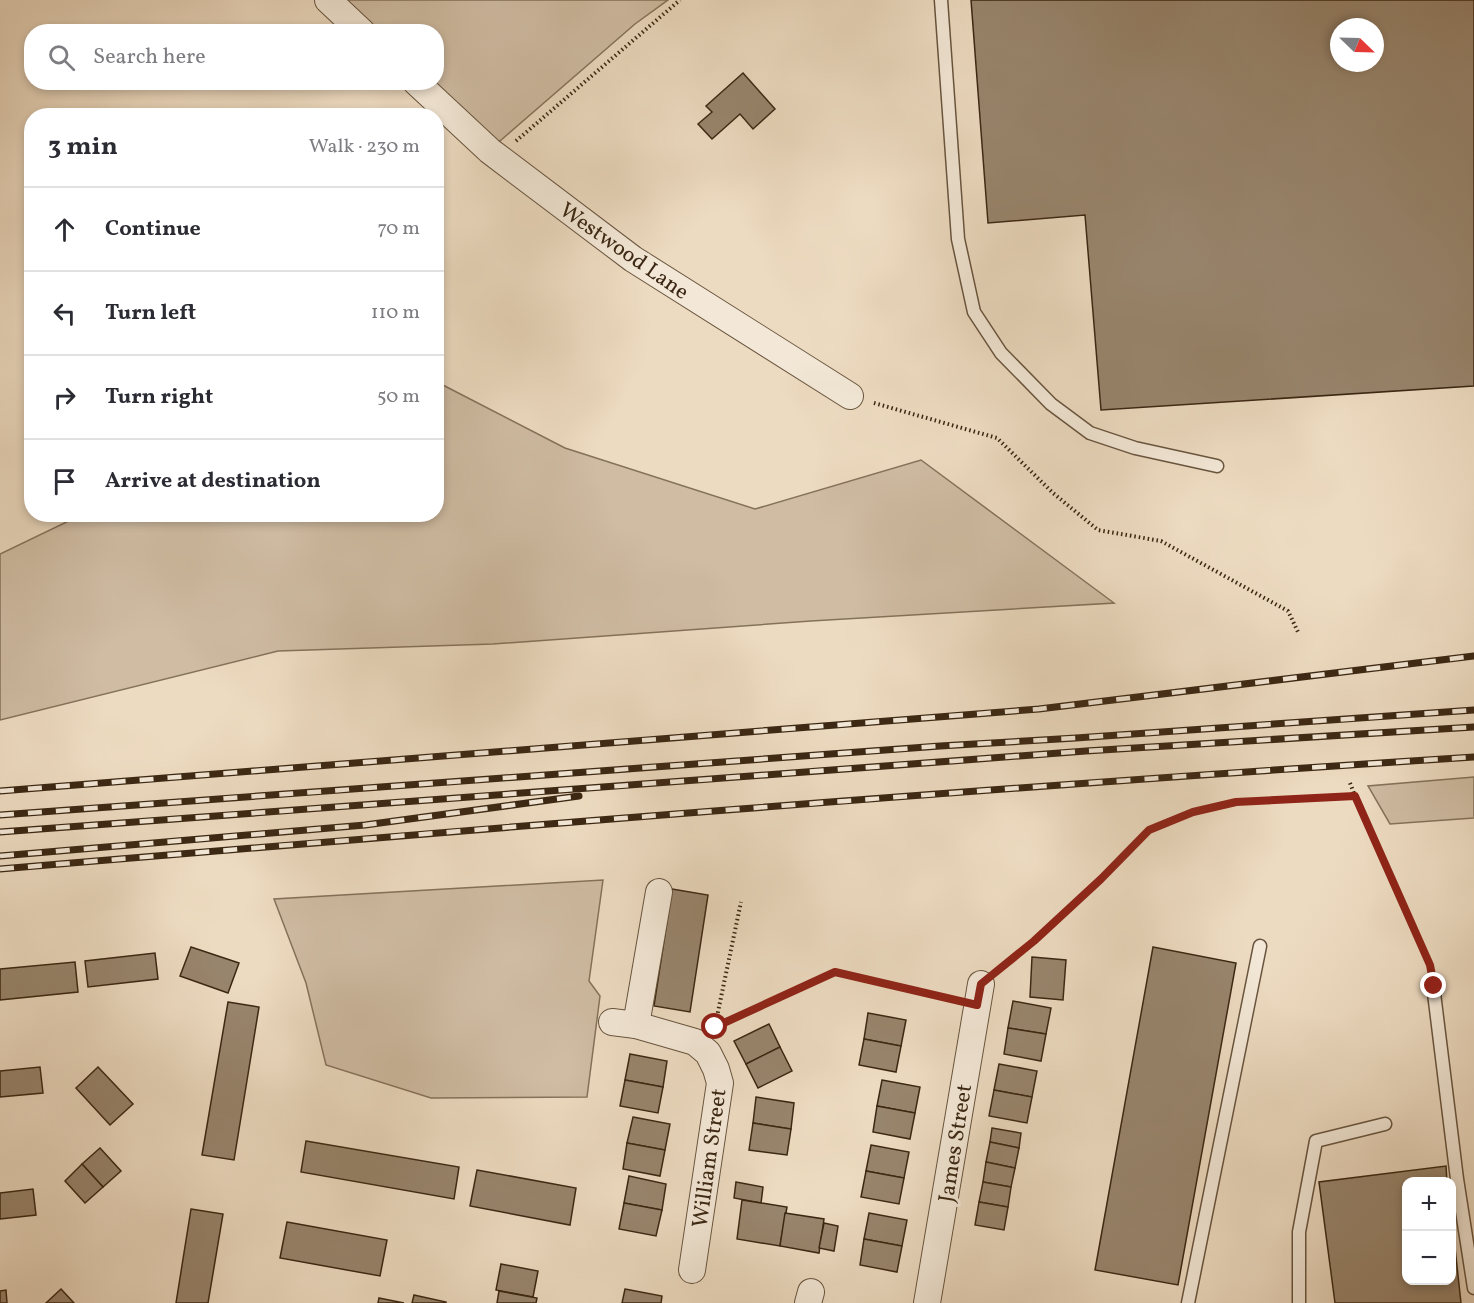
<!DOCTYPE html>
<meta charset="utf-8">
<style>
:root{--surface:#fff;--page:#f7f7f7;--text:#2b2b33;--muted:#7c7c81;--line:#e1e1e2}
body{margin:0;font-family:Vollkorn,serif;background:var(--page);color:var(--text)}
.controls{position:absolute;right:18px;bottom:18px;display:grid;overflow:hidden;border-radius:12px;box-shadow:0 3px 9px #0003}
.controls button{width:54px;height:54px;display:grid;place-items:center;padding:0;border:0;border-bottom:2px solid var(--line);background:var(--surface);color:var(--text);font:30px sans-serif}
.compass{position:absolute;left:1330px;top:18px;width:54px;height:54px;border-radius:50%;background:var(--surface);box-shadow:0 3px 9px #0003;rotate:113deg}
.stop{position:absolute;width:18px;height:18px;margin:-14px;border:4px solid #8f2418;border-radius:50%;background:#fff}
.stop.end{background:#8f2418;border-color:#fff;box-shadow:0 2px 6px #0008}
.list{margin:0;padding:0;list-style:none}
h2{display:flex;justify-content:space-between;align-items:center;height:78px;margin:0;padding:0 24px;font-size:26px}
h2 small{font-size:20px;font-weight:400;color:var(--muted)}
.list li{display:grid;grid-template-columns:39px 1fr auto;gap:18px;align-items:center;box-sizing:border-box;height:84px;padding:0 24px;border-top:2px solid var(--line)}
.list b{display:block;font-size:22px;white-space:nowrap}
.list em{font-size:20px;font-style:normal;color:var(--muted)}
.icon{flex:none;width:33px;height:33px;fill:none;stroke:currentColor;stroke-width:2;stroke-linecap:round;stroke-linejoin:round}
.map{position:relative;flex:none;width:1474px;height:1303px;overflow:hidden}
.search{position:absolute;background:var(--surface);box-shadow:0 3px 9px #0003;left:24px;top:24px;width:420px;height:66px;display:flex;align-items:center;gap:15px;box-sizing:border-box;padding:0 21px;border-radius:24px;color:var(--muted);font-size:22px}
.panel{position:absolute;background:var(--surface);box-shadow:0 3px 9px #0003;left:24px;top:108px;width:420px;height:414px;border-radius:24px}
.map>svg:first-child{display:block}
.green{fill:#cfbca3;stroke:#85725b;stroke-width:1.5}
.building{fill:#98856d;stroke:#3b2713;stroke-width:1.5;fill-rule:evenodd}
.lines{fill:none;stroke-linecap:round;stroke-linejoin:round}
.lane-casing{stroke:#68543e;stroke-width:15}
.street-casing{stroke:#68543e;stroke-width:28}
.path{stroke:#3b2713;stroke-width:4;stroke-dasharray:1.5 3;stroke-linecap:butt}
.lane{stroke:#f3e8d7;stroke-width:12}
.street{stroke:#f3e8d7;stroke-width:26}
.rail-casing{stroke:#3b2713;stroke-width:7}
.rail{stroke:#f3e8d7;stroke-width:4.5;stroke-dasharray:14;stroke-linecap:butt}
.route{stroke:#8f2418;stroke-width:8}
.labels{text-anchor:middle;stroke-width:6;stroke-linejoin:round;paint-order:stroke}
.street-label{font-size:22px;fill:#3b2713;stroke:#f3e8d7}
</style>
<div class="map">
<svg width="1474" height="1303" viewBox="0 0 1474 1303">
<rect width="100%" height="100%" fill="#eddbc1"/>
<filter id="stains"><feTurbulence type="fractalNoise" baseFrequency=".00333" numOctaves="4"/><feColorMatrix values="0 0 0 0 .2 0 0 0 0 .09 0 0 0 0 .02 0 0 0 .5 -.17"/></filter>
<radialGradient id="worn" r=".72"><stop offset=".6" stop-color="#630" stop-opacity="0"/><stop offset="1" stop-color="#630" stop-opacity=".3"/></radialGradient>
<g class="green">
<path d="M 339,0 L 668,0 L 635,24 L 500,141 L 493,140 L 425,83 L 436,82 L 436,32 L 371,31 Z"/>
<path d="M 437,382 L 565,448 L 755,509 L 921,460 L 1114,603 L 811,621 L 493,644 L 278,651 L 0,720 L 0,554 L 81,515 L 436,514 Z"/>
<path d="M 1474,777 L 1474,818 L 1390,824 L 1368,786 Z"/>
<path d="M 603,880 L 589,981 L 600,996 L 587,1097 L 431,1098 L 326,1065 L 306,983 L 274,899 Z"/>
</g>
<g class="building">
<path d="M 971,0 L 1474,0 L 1474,386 L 1101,410 L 1085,215 L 988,223 ZM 1339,27 L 1375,27 L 1375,63 L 1339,63 Z"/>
<path d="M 743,73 L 775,109 L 753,129 L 740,114 L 712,139 L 698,124 L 712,112 L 706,106 Z"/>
<path d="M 672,889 L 708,895 L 690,1012 L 654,1006 Z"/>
<path d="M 191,947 L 239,963 L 228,993 L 180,976 Z"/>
<path d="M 1153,947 L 1236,963 L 1178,1285 L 1095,1270 Z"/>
<path d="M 155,953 L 158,979 L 88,987 L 85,961 Z"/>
<path d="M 1032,957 L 1066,960 L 1063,1000 L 1030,997 Z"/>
<path d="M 75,962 L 78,992 L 0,1000 L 0,969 Z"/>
<path d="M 1013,1001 L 1051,1008 L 1046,1034 L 1008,1028 Z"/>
<path d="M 228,1002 L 259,1007 L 234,1160 L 202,1155 Z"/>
<path d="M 868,1013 L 906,1020 L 901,1046 L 864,1039 Z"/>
<path d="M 769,1024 L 780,1047 L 746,1064 L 734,1041 Z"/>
<path d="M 1008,1028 L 1046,1034 L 1041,1061 L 1004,1054 Z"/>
<path d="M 864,1039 L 901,1046 L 896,1072 L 859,1065 Z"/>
<path d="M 780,1047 L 792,1071 L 758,1088 L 746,1064 Z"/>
<path d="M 630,1054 L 667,1061 L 663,1087 L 625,1080 Z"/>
<path d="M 999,1064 L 1037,1071 L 1032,1097 L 994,1090 Z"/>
<path d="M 40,1067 L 43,1093 L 0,1097 L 0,1071 Z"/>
<path d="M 98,1067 L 133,1104 L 110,1125 L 76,1088 Z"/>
<path d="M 625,1080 L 663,1087 L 658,1113 L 620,1106 Z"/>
<path d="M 882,1080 L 920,1087 L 915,1113 L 877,1106 Z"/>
<path d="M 994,1090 L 1032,1097 L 1027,1123 L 989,1116 Z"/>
<path d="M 756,1097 L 794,1103 L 791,1129 L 753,1123 Z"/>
<path d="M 877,1106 L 915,1113 L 910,1139 L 873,1132 Z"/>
<path d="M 633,1117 L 670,1124 L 665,1150 L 627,1143 Z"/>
<path d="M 753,1123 L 791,1129 L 787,1155 L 749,1150 Z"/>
<path d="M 992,1128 L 1021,1133 L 1019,1148 L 990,1142 Z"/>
<path d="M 306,1141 L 459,1167 L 454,1199 L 301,1172 Z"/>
<path d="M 990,1142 L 1019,1148 L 1015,1168 L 986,1162 Z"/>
<path d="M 627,1143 L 665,1150 L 660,1176 L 623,1169 Z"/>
<path d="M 871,1145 L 909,1152 L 904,1178 L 866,1171 Z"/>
<path d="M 100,1148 L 121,1171 L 103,1187 L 82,1164 Z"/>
<path d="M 986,1162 L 1015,1168 L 1011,1187 L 983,1182 Z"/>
<path d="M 82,1164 L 103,1187 L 85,1203 L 65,1181 Z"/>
<path d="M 1446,1166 L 1447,1182 L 1406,1182 L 1406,1280 L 1452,1280 L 1452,1220 L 1461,1303 L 1335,1303 L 1319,1182 Z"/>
<path d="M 477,1170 L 576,1188 L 570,1225 L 470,1206 Z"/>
<path d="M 866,1171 L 904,1178 L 899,1204 L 861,1197 Z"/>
<path d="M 629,1176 L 666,1184 L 662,1210 L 624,1203 Z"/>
<path d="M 736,1182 L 763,1187 L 761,1203 L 734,1198 Z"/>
<path d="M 983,1182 L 1011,1187 L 1008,1207 L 979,1202 Z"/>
<path d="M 33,1189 L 36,1215 L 0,1219 L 0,1193 Z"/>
<path d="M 742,1200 L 787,1207 L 780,1246 L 737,1239 Z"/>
<path d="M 979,1202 L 1008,1207 L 1004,1230 L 975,1225 Z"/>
<path d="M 624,1203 L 662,1210 L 656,1236 L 619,1229 Z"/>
<path d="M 191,1209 L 223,1214 L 208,1303 L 176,1303 Z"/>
<path d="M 785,1213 L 824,1219 L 819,1253 L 780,1246 Z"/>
<path d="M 869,1213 L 907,1220 L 902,1246 L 864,1239 Z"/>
<path d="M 287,1222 L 387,1240 L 380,1276 L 280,1258 Z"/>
<path d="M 824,1223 L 838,1226 L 834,1251 L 819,1248 Z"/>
<path d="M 864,1239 L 902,1246 L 897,1272 L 860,1265 Z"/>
<path d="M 501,1264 L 538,1271 L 533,1297 L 496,1290 Z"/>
<path d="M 61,1289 L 74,1303 L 46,1303 Z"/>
<path d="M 625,1289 L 662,1296 L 661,1303 L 622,1303 Z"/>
<path d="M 6,1290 L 7,1303 L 0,1303 L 0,1291 Z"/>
<path d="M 499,1291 L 537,1298 L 536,1303 L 497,1303 Z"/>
<path d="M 414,1295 L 446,1302 L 446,1303 L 412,1303 Z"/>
<path d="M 379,1298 L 404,1303 L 378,1303 Z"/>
</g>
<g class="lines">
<g class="lane-casing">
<g id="lane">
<path d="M 941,0 L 958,239 L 974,312 L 1001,353 L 1051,404 L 1090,433 L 1135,448 L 1217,466"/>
<path d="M 1433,985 L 1457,1179 L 1474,1288"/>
<path d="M 1188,1303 L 1260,946"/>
<path d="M 1299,1303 L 1299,1232 L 1316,1141 L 1385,1124"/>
</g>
</g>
<g class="street-casing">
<g id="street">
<path d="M 328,0 L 362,32"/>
<path d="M 416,82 L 490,151 L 633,259 L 850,396"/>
<path d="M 612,1022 L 636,1025 L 695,1042 L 708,1053 L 716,1069 L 720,1083 L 692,1270"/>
<path d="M 636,1025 L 659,892"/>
<path d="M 808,1303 L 811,1292"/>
<path d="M 927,1303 L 981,984"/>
</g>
</g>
<g class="path">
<path d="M 516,141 L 680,0"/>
<path d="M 874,403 L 997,438 L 1053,493 L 1098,530 L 1161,541 L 1288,611 L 1298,632"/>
<path d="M 1350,783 L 1355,796"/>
<path d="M 1001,968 L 1034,941 L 1101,879 L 1149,829 L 1193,812 L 1236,802 L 1355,796 L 1430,967"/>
<path d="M 715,1026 L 741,902"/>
<path d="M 716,1027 L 835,972 L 954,1000"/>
</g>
<use href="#lane" class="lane"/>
<use href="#street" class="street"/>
<g class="rail-casing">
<g id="rail">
<path d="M 0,791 L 1039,709 L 1474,656"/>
<path d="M 0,815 L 940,746 L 1076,738 L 1474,710"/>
<path d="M 0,832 L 1086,751 L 1474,727"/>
<path d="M 0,856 L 365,825 L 579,796"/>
<path d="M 0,869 C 491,828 982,788 1474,757"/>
</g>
</g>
<use href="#rail" class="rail"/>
</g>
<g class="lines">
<path class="route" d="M 715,1027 L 835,972 L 977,1005 L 981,984 L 1034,941 L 1101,879 L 1149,830 L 1193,812 L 1236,802 L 1355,796 L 1430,965 L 1434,986"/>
</g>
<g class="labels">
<g class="street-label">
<text transform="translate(625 250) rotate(35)" y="8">Westwood Lane</text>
<text transform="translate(954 1143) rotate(-81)" y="8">James Street</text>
<text transform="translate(708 1158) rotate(-82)" y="8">William Street</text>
</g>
</g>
<rect width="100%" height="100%" filter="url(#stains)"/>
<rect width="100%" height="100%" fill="url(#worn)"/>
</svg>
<div class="controls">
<button>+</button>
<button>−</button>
</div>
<svg class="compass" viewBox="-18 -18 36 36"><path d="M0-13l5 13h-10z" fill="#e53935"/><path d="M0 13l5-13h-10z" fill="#7c7c81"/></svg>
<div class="stop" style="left:715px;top:1027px"></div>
<div class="stop end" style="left:1434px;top:986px"></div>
<div class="search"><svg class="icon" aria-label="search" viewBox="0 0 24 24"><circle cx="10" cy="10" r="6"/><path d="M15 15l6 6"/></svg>Search here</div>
<section class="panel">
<h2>3 min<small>Walk · 230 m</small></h2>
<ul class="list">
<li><svg class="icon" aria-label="ahead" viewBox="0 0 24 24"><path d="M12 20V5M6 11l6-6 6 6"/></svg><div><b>Continue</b></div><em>70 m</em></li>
<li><svg class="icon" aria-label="left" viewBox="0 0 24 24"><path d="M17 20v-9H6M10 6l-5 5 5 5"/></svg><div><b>Turn left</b></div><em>110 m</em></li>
<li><svg class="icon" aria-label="right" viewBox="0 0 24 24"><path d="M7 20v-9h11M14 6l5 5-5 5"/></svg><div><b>Turn right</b></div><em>50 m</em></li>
<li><svg class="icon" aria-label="arrive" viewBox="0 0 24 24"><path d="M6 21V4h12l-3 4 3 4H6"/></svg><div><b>Arrive at destination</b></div></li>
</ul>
</section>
</div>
